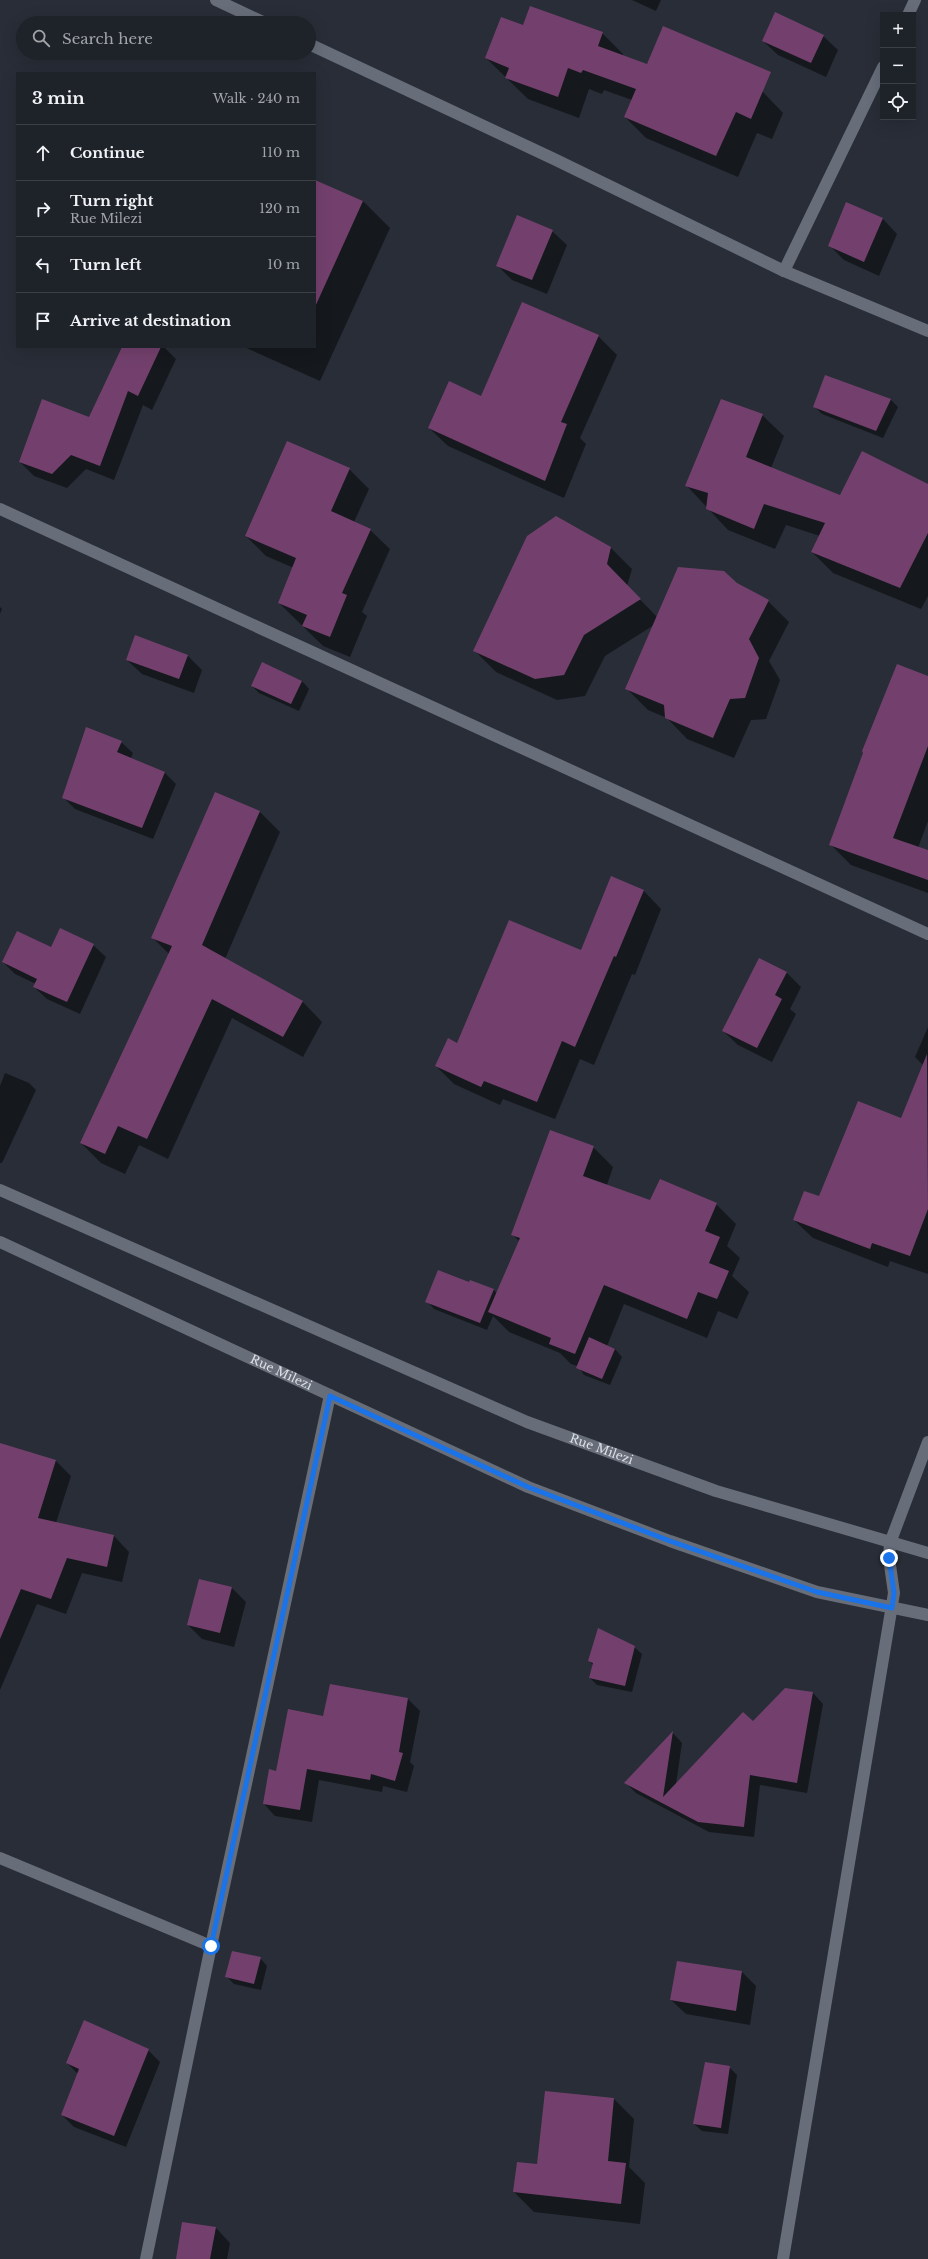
<!DOCTYPE html>
<meta charset="utf-8">
<style>
:root{--surface:#1e2229;--page:#262a31;--text:#f1f3f6;--muted:#a1a4a8;--line:#3c3f46}
body{margin:0;font-family:"Libre Baskerville",serif;background:var(--page);color:var(--text)}
.controls{position:absolute;right:12px;top:12px;display:grid;overflow:hidden;border-radius:0px;box-shadow:0 4px 16px #0002}
.controls button{width:36px;height:36px;display:grid;place-items:center;padding:0;border:0;border-bottom:1px solid var(--line);background:var(--surface);color:var(--text);font:20px sans-serif}
.stop{position:absolute;width:12px;height:12px;margin:-9px;border:3px solid #1a73e8;border-radius:50%;background:#fff}
.stop.end{background:#1a73e8;border-color:#fff;box-shadow:0 1px 4px #0008}
.list{margin:0;padding:0;list-style:none}
h2{display:flex;justify-content:space-between;align-items:center;height:52px;margin:0;padding:0 16px;font-size:17px}
h2 small{font-size:13px;font-weight:400;color:var(--muted)}
.list li{display:grid;grid-template-columns:26px 1fr auto;gap:12px;align-items:center;box-sizing:border-box;height:56px;padding:0 16px;border-top:1px solid var(--line)}
.list b{display:block;font-size:15px;white-space:nowrap}
.list p{margin:0;font-size:13px;white-space:nowrap;color:var(--muted)}
.list em{font-size:13px;font-style:normal;color:var(--muted)}
.icon{flex:none;width:22px;height:22px;fill:none;stroke:currentColor;stroke-width:2;stroke-linecap:round;stroke-linejoin:round}
.map{position:relative;flex:none;width:928px;height:2259px;overflow:hidden}
.search{position:absolute;background:var(--surface);box-shadow:0 4px 16px #0002;left:16px;top:16px;width:300px;height:44px;display:flex;align-items:center;gap:10px;box-sizing:border-box;padding:0 14px;border-radius:22px;color:var(--muted);font-size:15px}
.panel{position:absolute;background:var(--surface);box-shadow:0 4px 16px #0002;left:16px;top:72px;width:300px;height:276px;border-radius:0px}
.map>svg:first-child{display:block}
.shadow{fill:#0007}
.building{fill:#73406d}
.lines{fill:none;stroke-linecap:round;stroke-linejoin:round}
.minor{stroke:#676d79;stroke-width:12}
.route{stroke:#1a73e8;stroke-width:5}
.labels{text-anchor:middle;stroke-width:3;stroke-linejoin:round;paint-order:stroke}
.street-label{font-size:12px;fill:#dde1e7;stroke:#282d37}
</style>
<div class="map">
<svg width="928" height="2259" viewBox="0 0 928 2259">
<rect width="100%" height="100%" fill="#282d37"/>
<g class="shadow">
<path d="M 632,0 L 661,0 L 656,11 Z"/>
<path d="M 524,26 L 602,33 L 623,54 L 623,56 L 647,65 L 762,91 L 783,113 L 772,139 L 757,133 L 738,177 L 646,138 L 625,117 L 632,100 L 604,90 L 602,94 L 589,89 L 579,118 L 528,99 L 486,58 Z"/>
<path d="M 823,36 L 838,50 L 826,77 L 778,55 L 763,41 Z"/>
<path d="M 315,181 L 363,201 L 390,228 L 320,381 L 244,347 L 315,347 Z"/>
<path d="M 883,219 L 897,234 L 879,276 L 844,260 L 829,245 Z"/>
<path d="M 552,231 L 567,245 L 547,294 L 512,280 L 498,266 Z"/>
<path d="M 598,336 L 617,355 L 580,438 L 586,444 L 564,498 L 448,446 L 429,428 L 481,397 Z"/>
<path d="M 123,347 L 164,347 L 176,359 L 152,410 L 143,405 L 114,480 L 86,469 L 67,488 L 34,476 L 20,462 L 90,418 Z"/>
<path d="M 890,399 L 898,407 L 883,438 L 822,414 L 814,406 Z"/>
<path d="M 762,415 L 784,436 L 771,468 L 840,496 L 928,485 L 928,596 L 921,609 L 833,573 L 812,552 L 820,536 L 786,525 L 775,549 L 728,530 L 687,486 Z"/>
<path d="M 288,442 L 349,469 L 369,489 L 354,522 L 370,530 L 390,549 L 362,612 L 367,616 L 350,657 L 323,646 L 279,603 L 294,568 L 266,556 L 246,536 Z"/>
<path d="M 611,548 L 632,569 L 627,586 L 657,617 L 736,584 L 768,601 L 789,622 L 769,661 L 780,680 L 766,719 L 751,720 L 734,758 L 687,739 L 667,718 L 648,710 L 626,688 L 654,625 L 605,656 L 585,696 L 557,700 L 496,672 L 474,650 Z"/>
<path d="M 0,607 L 2,609 L 0,614 Z"/>
<path d="M 188,656 L 202,670 L 194,693 L 142,674 L 127,660 Z"/>
<path d="M 262,664 L 302,681 L 309,689 L 299,711 L 259,693 L 252,686 Z"/>
<path d="M 928,677 L 928,821 L 918,848 L 928,851 L 928,893 L 851,865 L 830,844 Z"/>
<path d="M 121,742 L 133,753 L 131,758 L 165,773 L 176,784 L 153,839 L 75,809 L 63,797 Z"/>
<path d="M 260,812 L 280,832 L 225,959 L 302,1001 L 322,1022 L 303,1057 L 232,1018 L 168,1159 L 139,1145 L 125,1174 L 101,1163 L 81,1143 L 169,954 L 152,937 Z"/>
<path d="M 643,890 L 661,909 L 635,975 L 632,974 L 594,1065 L 580,1059 L 555,1119 L 503,1099 L 500,1105 L 454,1084 L 436,1066 L 457,1044 L 581,951 Z"/>
<path d="M 93,945 L 106,957 L 80,1014 L 47,999 L 34,987 L 36,984 L 15,974 L 3,962 L 52,949 Z"/>
<path d="M 786,972 L 801,987 L 790,1009 L 796,1014 L 772,1062 L 738,1045 L 723,1031 Z"/>
<path d="M 928,1027 L 928,1274 L 890,1261 L 888,1267 L 813,1238 L 794,1220 L 902,1119 L 924,1066 L 915,1057 Z"/>
<path d="M 5,1073 L 29,1083 L 36,1090 L 2,1163 L 0,1163 L 0,1086 Z"/>
<path d="M 593,1147 L 613,1167 L 607,1185 L 651,1202 L 716,1204 L 736,1224 L 727,1246 L 740,1258 L 732,1276 L 749,1292 L 737,1319 L 718,1311 L 707,1338 L 624,1304 L 607,1346 L 615,1349 L 622,1357 L 610,1385 L 584,1375 L 578,1366 L 571,1364 L 560,1353 L 509,1332 L 493,1316 L 487,1330 L 434,1309 L 427,1301 L 470,1284 L 494,1290 L 497,1294 L 520,1242 L 512,1234 Z"/>
<path d="M 0,1444 L 56,1461 L 71,1476 L 56,1523 L 114,1536 L 129,1552 L 122,1582 L 82,1573 L 66,1614 L 37,1604 L 0,1690 Z"/>
<path d="M 231,1587 L 246,1602 L 234,1647 L 202,1639 L 188,1625 Z"/>
<path d="M 634,1647 L 642,1654 L 632,1692 L 597,1685 L 590,1678 L 593,1665 L 589,1661 Z"/>
<path d="M 785,1689 L 813,1693 L 823,1704 L 807,1793 L 760,1785 L 754,1837 L 709,1832 L 636,1793 L 626,1783 L 673,1733 L 682,1743 L 676,1784 L 753,1723 Z"/>
<path d="M 408,1699 L 420,1711 L 410,1762 L 414,1766 L 407,1792 L 383,1786 L 382,1792 L 319,1780 L 312,1822 L 275,1816 L 264,1804 L 324,1717 Z"/>
<path d="M 260,1958 L 267,1966 L 261,1990 L 234,1984 L 227,1977 Z"/>
<path d="M 742,1972 L 756,1986 L 750,2025 L 686,2014 L 671,2000 Z"/>
<path d="M 148,2050 L 160,2062 L 126,2147 L 74,2127 L 62,2115 L 78,2074 L 67,2063 Z"/>
<path d="M 729,2067 L 737,2075 L 728,2134 L 702,2131 L 694,2124 Z"/>
<path d="M 614,2099 L 634,2119 L 629,2167 L 645,2183 L 640,2224 L 534,2212 L 514,2192 L 538,2166 Z"/>
<path d="M 216,2228 L 230,2243 L 227,2259 L 177,2259 Z"/>
</g>
<g class="building">
<path d="M 530,6 L 603,32 L 598,46 L 647,64 L 663,26 L 771,72 L 751,119 L 736,112 L 716,156 L 624,117 L 636,89 L 583,70 L 581,73 L 568,68 L 558,97 L 505,78 L 509,68 L 485,58 L 501,17 L 523,25 Z"/>
<path d="M 775,12 L 824,35 L 811,63 L 762,41 Z"/>
<path d="M 315,180 L 363,201 L 315,307 Z"/>
<path d="M 846,202 L 883,218 L 864,262 L 828,246 Z"/>
<path d="M 517,215 L 553,230 L 532,280 L 496,266 Z"/>
<path d="M 522,302 L 599,335 L 561,422 L 567,424 L 545,481 L 428,428 L 449,381 L 481,396 Z"/>
<path d="M 122,347 L 161,347 L 138,396 L 128,391 L 100,466 L 71,455 L 52,474 L 19,462 L 42,399 L 89,417 Z"/>
<path d="M 825,375 L 891,399 L 876,431 L 813,407 Z"/>
<path d="M 721,399 L 763,414 L 746,457 L 840,495 L 862,451 L 928,484 L 928,533 L 900,588 L 811,552 L 825,523 L 764,504 L 754,529 L 706,509 L 708,493 L 685,486 Z"/>
<path d="M 287,441 L 350,468 L 331,511 L 371,529 L 342,593 L 347,595 L 330,637 L 302,626 L 307,615 L 278,603 L 296,558 L 245,536 Z"/>
<path d="M 556,516 L 611,547 L 607,564 L 641,599 L 584,635 L 564,675 L 535,679 L 473,651 L 527,536 Z"/>
<path d="M 678,567 L 724,571 L 737,583 L 769,600 L 749,639 L 759,658 L 745,698 L 730,699 L 713,738 L 665,718 L 664,705 L 625,689 Z"/>
<path d="M 135,635 L 188,655 L 179,679 L 126,660 Z"/>
<path d="M 262,662 L 302,681 L 291,704 L 251,686 Z"/>
<path d="M 897,664 L 928,676 L 928,746 L 893,838 L 928,850 L 928,880 L 829,845 L 863,753 L 862,751 Z"/>
<path d="M 86,727 L 122,741 L 117,752 L 165,772 L 142,828 L 62,798 Z"/>
<path d="M 215,792 L 260,811 L 202,945 L 303,1001 L 283,1037 L 212,999 L 147,1139 L 118,1126 L 105,1154 L 80,1143 L 172,946 L 151,938 Z"/>
<path d="M 611,876 L 644,890 L 616,957 L 614,956 L 575,1047 L 562,1041 L 537,1102 L 484,1081 L 481,1087 L 435,1066 L 448,1038 L 457,1043 L 509,920 L 581,950 Z"/>
<path d="M 60,928 L 94,944 L 67,1002 L 33,987 L 37,979 L 2,962 L 17,931 L 51,947 Z"/>
<path d="M 759,958 L 787,972 L 775,995 L 782,999 L 757,1048 L 722,1031 Z"/>
<path d="M 927,1054 L 928,1209 L 910,1256 L 872,1243 L 870,1249 L 793,1220 L 804,1191 L 819,1196 L 858,1101 L 901,1118 Z"/>
<path d="M 550,1130 L 594,1146 L 583,1176 L 650,1200 L 660,1179 L 717,1203 L 705,1231 L 720,1237 L 709,1263 L 729,1271 L 717,1299 L 698,1292 L 687,1319 L 604,1285 L 575,1354 L 549,1344 L 551,1338 L 488,1312 L 520,1238 L 511,1235 Z"/>
<path d="M 438,1270 L 469,1282 L 470,1280 L 494,1289 L 480,1323 L 425,1302 Z"/>
<path d="M 589,1337 L 615,1349 L 602,1379 L 576,1368 Z"/>
<path d="M 0,1443 L 56,1460 L 38,1518 L 114,1535 L 107,1567 L 67,1558 L 51,1599 L 21,1589 L 0,1639 Z"/>
<path d="M 199,1579 L 232,1587 L 220,1633 L 187,1625 Z"/>
<path d="M 598,1628 L 635,1646 L 625,1686 L 589,1678 L 593,1663 L 588,1661 Z"/>
<path d="M 330,1684 L 408,1698 L 399,1752 L 403,1753 L 395,1781 L 371,1774 L 370,1780 L 307,1769 L 300,1810 L 263,1804 L 269,1769 L 276,1771 L 288,1709 L 323,1716 Z"/>
<path d="M 785,1688 L 813,1692 L 797,1783 L 750,1775 L 744,1827 L 698,1822 L 624,1783 L 673,1731 L 663,1797 L 743,1712 L 753,1721 Z"/>
<path d="M 232,1951 L 261,1957 L 254,1984 L 225,1977 Z"/>
<path d="M 677,1961 L 742,1971 L 736,2011 L 670,2000 Z"/>
<path d="M 84,2020 L 149,2049 L 114,2136 L 61,2115 L 79,2069 L 66,2063 Z"/>
<path d="M 705,2062 L 730,2066 L 721,2128 L 693,2124 Z"/>
<path d="M 545,2091 L 614,2098 L 608,2161 L 626,2163 L 621,2204 L 513,2192 L 517,2162 L 537,2164 Z"/>
<path d="M 182,2222 L 216,2227 L 210,2259 L 176,2259 Z"/>
</g>
<g class="lines">
<g class="minor">
<path d="M 216,0 L 265,23"/>
<path d="M 908,15 L 915,0"/>
<path d="M 309,44 L 554,159 L 784,271 L 928,331"/>
<path d="M 784,271 L 883,67"/>
<path d="M 0,509 L 928,934"/>
<path id="s1" d="M 0,1190 L 527,1422 L 716,1491 L 928,1553"/>
<path id="s2" d="M 0,1242 L 528,1487 L 670,1541 L 817,1592 L 928,1615"/>
<path d="M 0,1858 L 211,1946"/>
<path d="M 146,2259 L 211,1946 L 330,1395"/>
<path d="M 783,2259 L 894,1593 L 889,1558 L 890,1543 L 928,1442"/>
</g>
</g>
<g class="lines">
<path class="route" d="M 211,1946 L 330,1396 L 528,1487 L 670,1541 L 817,1592 L 892,1608 L 894,1593 L 889,1558"/>
</g>
<g class="labels">
<g class="street-label">
<text dy="4" stroke="none"><textPath href="#s2" startOffset="310">Rue Milezi</textPath></text>
<text dy="4" stroke="none"><textPath href="#s1" startOffset="655">Rue Milezi</textPath></text>
</g>
</g>
</svg>
<div class="controls">
<button>+</button>
<button>−</button>
<button><svg class="icon" aria-label="locate" viewBox="0 0 24 24"><circle cx="12" cy="12" r="6"/><path d="M12 2v4M12 18v4M2 12h4M18 12h4"/></svg></button>
</div>
<div class="stop" style="left:211px;top:1946px"></div>
<div class="stop end" style="left:889px;top:1558px"></div>
<div class="search"><svg class="icon" aria-label="search" viewBox="0 0 24 24"><circle cx="10" cy="10" r="6"/><path d="M15 15l6 6"/></svg>Search here</div>
<section class="panel">
<h2>3 min<small>Walk · 240 m</small></h2>
<ul class="list">
<li><svg class="icon" aria-label="ahead" viewBox="0 0 24 24"><path d="M12 20V5M6 11l6-6 6 6"/></svg><div><b>Continue</b></div><em>110 m</em></li>
<li><svg class="icon" aria-label="right" viewBox="0 0 24 24"><path d="M7 20v-9h11M14 6l5 5-5 5"/></svg><div><b>Turn right</b><p>Rue Milezi</p></div><em>120 m</em></li>
<li><svg class="icon" aria-label="left" viewBox="0 0 24 24"><path d="M17 20v-9H6M10 6l-5 5 5 5"/></svg><div><b>Turn left</b></div><em>10 m</em></li>
<li><svg class="icon" aria-label="arrive" viewBox="0 0 24 24"><path d="M6 21V4h12l-3 4 3 4H6"/></svg><div><b>Arrive at destination</b></div></li>
</ul>
</section>
</div>
